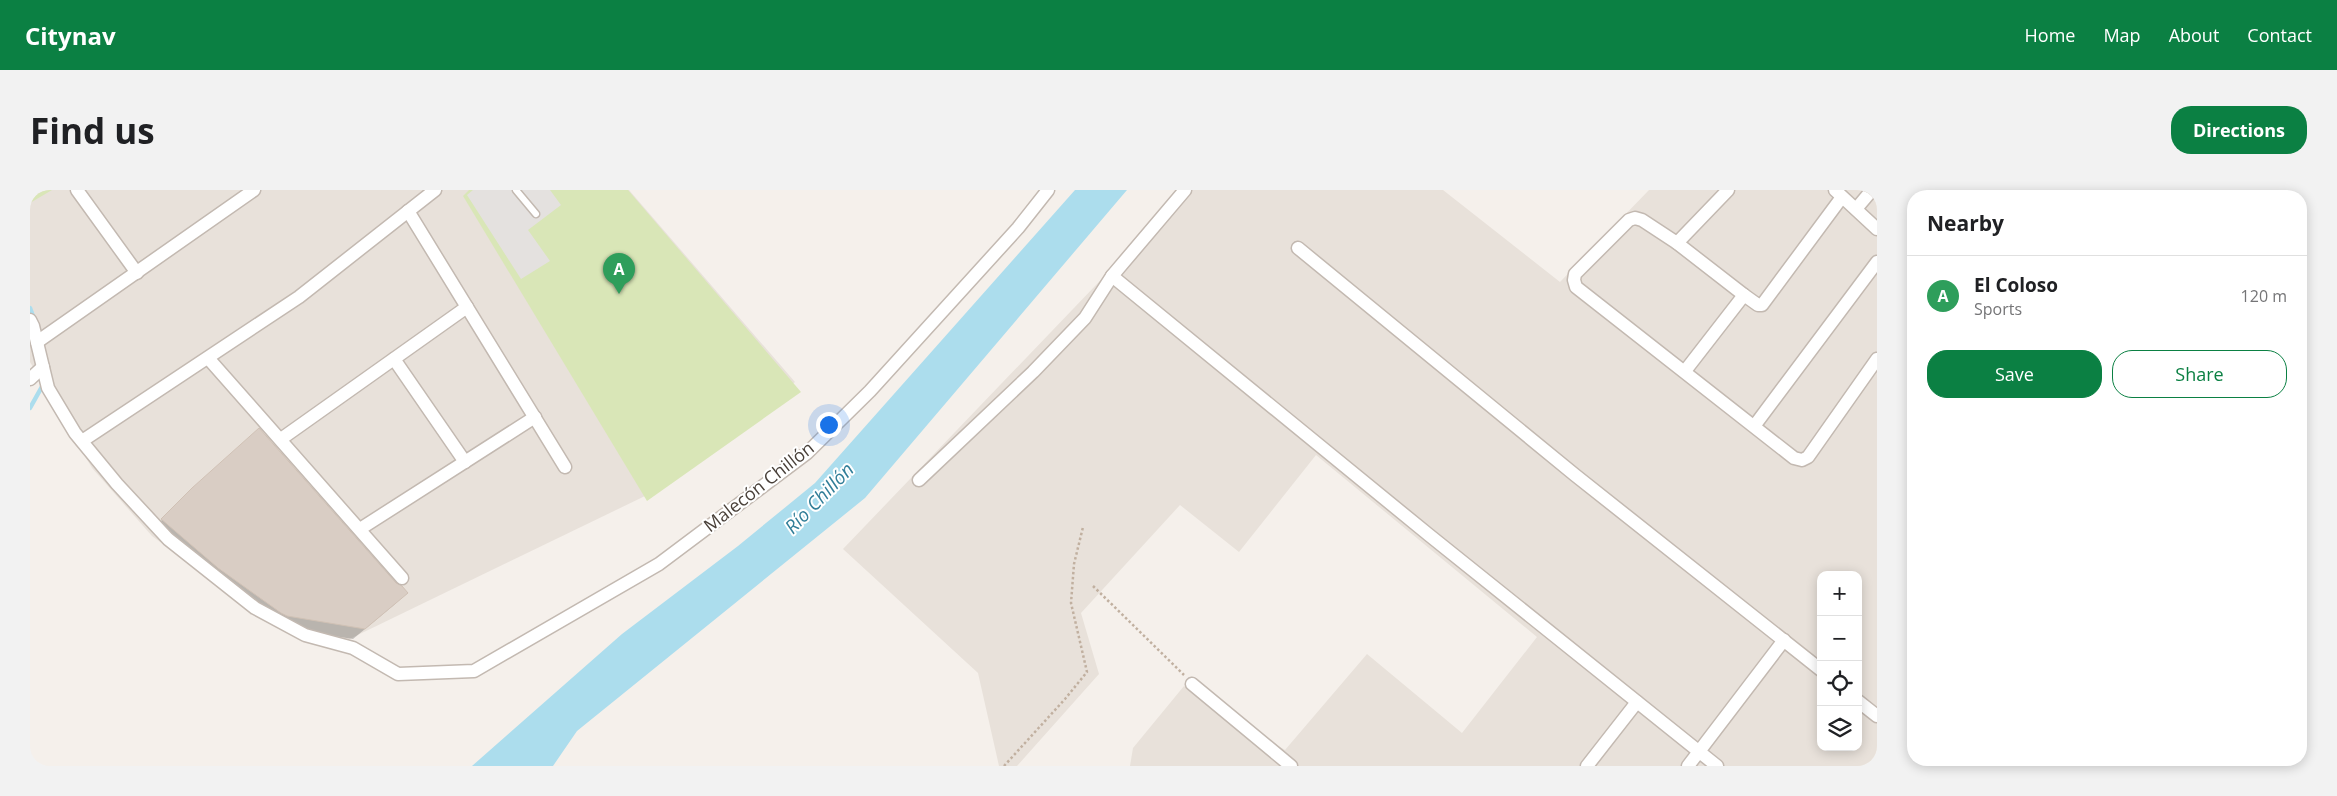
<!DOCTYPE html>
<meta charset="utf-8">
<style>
:root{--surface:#fff;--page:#f2f2f2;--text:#202124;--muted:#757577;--line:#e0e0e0;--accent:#0b8043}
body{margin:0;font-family:"Open Sans",sans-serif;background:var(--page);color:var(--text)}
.controls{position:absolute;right:15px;bottom:15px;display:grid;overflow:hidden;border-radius:10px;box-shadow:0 2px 12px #0003}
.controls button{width:45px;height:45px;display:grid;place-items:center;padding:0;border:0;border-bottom:1px solid var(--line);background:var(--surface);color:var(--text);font:25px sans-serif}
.you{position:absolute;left:798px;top:234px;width:18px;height:18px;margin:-12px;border:4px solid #fff;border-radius:50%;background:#1a73e8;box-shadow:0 0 0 8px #1a73e833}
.badge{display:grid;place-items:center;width:32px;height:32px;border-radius:50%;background:var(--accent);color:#fff;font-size:16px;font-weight:700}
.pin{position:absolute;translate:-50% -41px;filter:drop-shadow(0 1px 2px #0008)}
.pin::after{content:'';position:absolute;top:26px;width:18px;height:15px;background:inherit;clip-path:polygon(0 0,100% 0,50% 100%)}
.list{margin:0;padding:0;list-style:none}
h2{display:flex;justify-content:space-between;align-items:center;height:65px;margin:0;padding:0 20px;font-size:21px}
h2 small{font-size:16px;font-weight:400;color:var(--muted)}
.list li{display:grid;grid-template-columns:32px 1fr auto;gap:15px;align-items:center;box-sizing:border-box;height:80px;padding:0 20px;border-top:1px solid var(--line)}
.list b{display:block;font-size:19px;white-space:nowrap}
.list p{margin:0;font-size:16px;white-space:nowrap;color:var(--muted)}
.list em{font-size:16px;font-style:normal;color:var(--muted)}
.actions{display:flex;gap:10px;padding:15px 20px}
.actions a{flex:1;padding:11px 0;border:1px solid var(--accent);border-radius:20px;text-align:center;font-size:18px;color:var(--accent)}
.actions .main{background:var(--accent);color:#fff}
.icon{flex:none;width:28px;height:28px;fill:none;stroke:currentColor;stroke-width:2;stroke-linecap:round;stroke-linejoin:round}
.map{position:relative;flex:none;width:1847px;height:576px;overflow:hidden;border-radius:20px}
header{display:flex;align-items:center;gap:30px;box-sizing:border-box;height:70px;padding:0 25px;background:var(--accent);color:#fff}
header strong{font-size:24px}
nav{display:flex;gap:28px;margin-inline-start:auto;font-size:18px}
.intro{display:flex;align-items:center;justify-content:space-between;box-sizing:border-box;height:120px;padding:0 30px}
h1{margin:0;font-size:35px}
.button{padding:12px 22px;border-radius:20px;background:var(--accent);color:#fff;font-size:18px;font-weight:700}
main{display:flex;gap:30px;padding:0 30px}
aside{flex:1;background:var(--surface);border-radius:20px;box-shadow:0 2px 12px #0003}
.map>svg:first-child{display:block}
.residential{fill:#e8e1da;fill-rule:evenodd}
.green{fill:#d9e6b7}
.parking{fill:#e4e1df}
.water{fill:#acdded}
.shadow{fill:#0003}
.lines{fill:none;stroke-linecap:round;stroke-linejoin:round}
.stream{stroke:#acdded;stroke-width:4.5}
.building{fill:#d9cdc4;stroke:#d0c1b5}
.lane-casing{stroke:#c3b9b1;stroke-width:9}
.street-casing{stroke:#c3b9b1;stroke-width:15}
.path{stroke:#c1b0a0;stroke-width:2.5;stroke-dasharray:2.5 2.5;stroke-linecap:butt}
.lane{stroke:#fff;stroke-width:6}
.street{stroke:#fff;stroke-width:12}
.labels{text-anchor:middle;stroke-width:4;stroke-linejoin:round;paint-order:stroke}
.street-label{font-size:18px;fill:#494039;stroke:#fff}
.water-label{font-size:19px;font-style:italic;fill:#317e98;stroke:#fff}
</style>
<header>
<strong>Citynav</strong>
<nav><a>Home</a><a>Map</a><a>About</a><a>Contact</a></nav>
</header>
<div class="intro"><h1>Find us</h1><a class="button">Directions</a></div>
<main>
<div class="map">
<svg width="1847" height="576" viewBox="0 0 1847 576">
<rect width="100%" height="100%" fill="#f5f0eb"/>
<g class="residential">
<path d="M 0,0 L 599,0 L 765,192 L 615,306 L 303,457 L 232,428 L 122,346 L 62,278 L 0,172 Z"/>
<path d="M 1157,0 L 1413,0 L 1530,92 L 1619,0 L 1847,0 L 1847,576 L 1100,576 L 1103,558 L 1154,496 L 1255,560 L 1337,464 L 1432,543 L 1507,447 L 1286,265 L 1209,362 L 1150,315 L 1051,423 L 1069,484 L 987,576 L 969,576 L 948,483 L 813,359 ZM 1791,385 L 1828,385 L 1828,557 L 1791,557 Z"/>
</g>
<g class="green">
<path d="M 0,0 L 22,0 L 0,13 Z"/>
<path d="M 439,0 L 598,0 L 771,202 L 617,311 L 433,6 Z"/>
</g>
<path class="parking" d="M 443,0 L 520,0 L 531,15 L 498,40 L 520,71 L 491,89 L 437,5 Z"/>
<path class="water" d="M 1045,0 L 1097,0 L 835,308 L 547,541 L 523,576 L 442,576 L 592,444 L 708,356 L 785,293 Z"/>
<path class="shadow" d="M 163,299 L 365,414 L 323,449 L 246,437 L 177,389 L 121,341 Z"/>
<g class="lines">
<g class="stream">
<path d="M 0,118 L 4,129"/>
<path d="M 0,218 L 14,193"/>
</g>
</g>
<path class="building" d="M 229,238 L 366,393 L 372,396 L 378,403 L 335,439 L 257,426 L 251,423 L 188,378 L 131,329 L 162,298 Z"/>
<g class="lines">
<g class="lane-casing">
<path id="lane" d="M 486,0 L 506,24"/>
</g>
<g class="street-casing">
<g id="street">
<path d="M 47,0 L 107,83"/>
<path d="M 1805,0 L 1847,39"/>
<path d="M 1812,7 L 1732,115 L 1728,115 L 1714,105 L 1647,53 L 1612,30 L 1605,28 L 1599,30 L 1545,84 L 1544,90 L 1546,97 L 1764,268 L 1772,270 L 1778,267 L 1847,169"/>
<path d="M 1826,19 L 1842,0"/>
<path d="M 378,21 L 535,277"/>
<path d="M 1647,53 L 1698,0"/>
<path d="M 1268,58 L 1545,285 L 1791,480"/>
<path d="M 1082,86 L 1399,345 L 1687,576"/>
<path d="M 0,130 L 3,136 L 18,198 L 45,243 L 87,294 L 138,349 L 225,418 L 275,445 L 323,458 L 368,484 L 444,481 L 629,374 L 777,263 L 840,201 L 988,38 L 1018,0"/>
<path d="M 7,152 L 224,0"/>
<path d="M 178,168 L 372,388"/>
<path d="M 364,169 L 435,272"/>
<path d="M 1655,181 L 1714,105"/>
<path d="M 0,189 L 13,177"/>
<path d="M 1725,235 L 1847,72"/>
<path d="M 251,249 L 437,117"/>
<path d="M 52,251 L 269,107 L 405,0"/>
<path d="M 889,290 L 1003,182 L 1055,128 L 1082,86 L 1155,0"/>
<path d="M 330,339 L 505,227"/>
<path d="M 1162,494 L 1261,576"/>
<path d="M 1828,511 L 1847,526"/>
<path d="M 1557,576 L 1607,512"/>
<path d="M 1658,576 L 1754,450"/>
</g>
</g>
<g class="path">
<path d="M 1063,396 L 1154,485"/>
<path d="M 974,576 L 1035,509 L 1057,482 L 1041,413 L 1044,374 L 1053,337"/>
</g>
<use href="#lane" class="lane"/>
<use href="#street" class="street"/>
</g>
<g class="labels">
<g class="street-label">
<text transform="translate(729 297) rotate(-38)" y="6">Malecón Chillón</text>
</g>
<g class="water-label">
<text transform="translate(789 308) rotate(-46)" y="7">Río Chillón</text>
</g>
</g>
</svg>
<div class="controls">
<button>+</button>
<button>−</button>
<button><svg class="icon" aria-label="locate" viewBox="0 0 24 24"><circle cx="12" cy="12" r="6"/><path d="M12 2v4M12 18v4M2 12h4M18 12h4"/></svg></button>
<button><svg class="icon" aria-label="layers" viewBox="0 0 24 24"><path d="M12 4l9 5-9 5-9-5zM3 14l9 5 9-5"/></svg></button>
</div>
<div class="you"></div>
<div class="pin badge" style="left:589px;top:104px;background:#2e9e5b">A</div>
</div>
<aside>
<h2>Nearby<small></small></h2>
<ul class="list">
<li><span class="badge" style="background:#2e9e5b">A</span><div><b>El Coloso</b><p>Sports</p></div><em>120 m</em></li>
</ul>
<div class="actions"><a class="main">Save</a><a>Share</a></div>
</aside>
</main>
